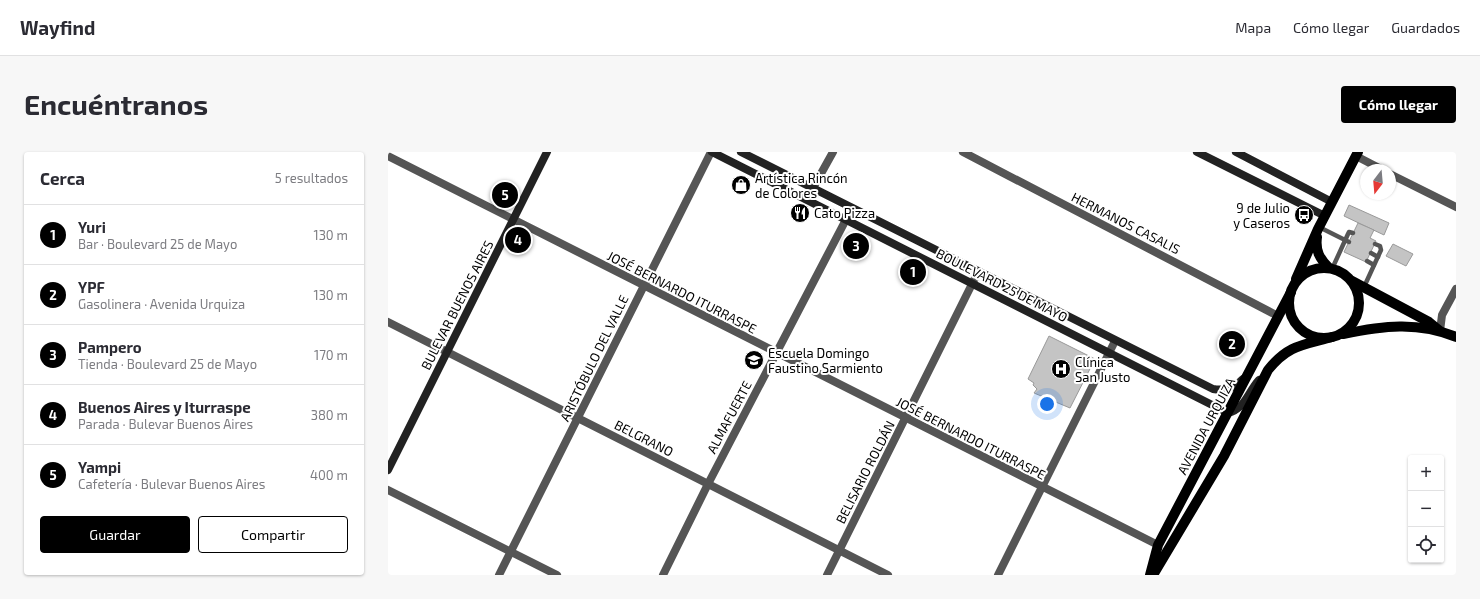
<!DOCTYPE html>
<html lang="es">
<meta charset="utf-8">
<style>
:root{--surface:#fff;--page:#f7f7f7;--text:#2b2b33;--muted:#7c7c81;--line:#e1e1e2;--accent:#000}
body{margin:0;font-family:"Exo 2",sans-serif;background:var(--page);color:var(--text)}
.controls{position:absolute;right:12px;bottom:12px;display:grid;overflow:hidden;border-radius:4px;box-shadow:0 1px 3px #0004}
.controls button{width:36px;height:36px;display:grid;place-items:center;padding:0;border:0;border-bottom:1px solid var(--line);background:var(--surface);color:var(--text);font:20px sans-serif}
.compass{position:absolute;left:972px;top:12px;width:36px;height:36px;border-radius:50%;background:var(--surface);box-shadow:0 1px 3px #0004;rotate:196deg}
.you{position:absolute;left:659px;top:252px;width:14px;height:14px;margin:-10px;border:3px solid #fff;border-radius:50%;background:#1a73e8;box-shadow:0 0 0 6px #1a73e833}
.badge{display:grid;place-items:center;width:26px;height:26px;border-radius:50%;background:var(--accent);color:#fff;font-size:13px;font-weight:700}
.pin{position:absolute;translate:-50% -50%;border:2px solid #fff;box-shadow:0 1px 4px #0006}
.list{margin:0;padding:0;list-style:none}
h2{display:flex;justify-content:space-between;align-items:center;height:52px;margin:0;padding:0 16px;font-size:17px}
h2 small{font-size:13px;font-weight:400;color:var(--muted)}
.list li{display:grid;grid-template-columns:26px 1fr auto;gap:12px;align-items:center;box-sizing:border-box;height:60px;padding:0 16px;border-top:1px solid var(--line)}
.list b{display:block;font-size:15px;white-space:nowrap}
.list p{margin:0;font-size:13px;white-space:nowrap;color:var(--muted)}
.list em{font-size:13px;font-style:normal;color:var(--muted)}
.actions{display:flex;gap:8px;padding:12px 16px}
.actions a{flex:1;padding:9px 0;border:1px solid var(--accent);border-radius:4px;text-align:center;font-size:14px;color:var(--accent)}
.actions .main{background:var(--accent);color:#fff}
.icon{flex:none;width:22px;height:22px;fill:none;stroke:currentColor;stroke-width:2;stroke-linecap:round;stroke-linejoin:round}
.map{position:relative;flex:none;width:1068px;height:423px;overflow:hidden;border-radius:4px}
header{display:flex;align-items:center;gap:24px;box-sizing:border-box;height:56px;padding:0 20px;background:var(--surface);border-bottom:1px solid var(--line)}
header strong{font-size:19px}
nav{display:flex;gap:22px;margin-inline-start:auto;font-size:14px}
.intro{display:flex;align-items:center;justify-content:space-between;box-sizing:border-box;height:96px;padding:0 24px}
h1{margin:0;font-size:28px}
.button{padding:10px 18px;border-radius:4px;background:var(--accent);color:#fff;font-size:14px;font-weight:700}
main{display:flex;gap:24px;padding:0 24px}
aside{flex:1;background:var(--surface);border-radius:4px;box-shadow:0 1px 3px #0004}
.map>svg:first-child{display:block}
.building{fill:#c4c4c4;stroke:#999}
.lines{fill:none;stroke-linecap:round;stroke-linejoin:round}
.service{stroke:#555;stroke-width:4.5}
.minor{stroke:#555;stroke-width:8}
.secondary{stroke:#222;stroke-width:8}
.primary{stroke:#000;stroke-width:10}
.labels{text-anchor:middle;stroke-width:4;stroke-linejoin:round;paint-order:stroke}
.poi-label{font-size:13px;fill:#000;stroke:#fff;text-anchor:start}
.street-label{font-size:13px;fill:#000;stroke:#fff}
</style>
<header>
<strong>Wayfind</strong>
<nav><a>Mapa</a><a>Cómo llegar</a><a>Guardados</a></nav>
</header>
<div class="intro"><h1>Encuéntranos</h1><a class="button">Cómo llegar</a></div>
<main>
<aside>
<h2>Cerca<small>5 resultados</small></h2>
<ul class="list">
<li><span class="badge">1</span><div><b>Yuri</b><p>Bar · Boulevard 25 de Mayo</p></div><em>130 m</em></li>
<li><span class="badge">2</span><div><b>YPF</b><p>Gasolinera · Avenida Urquiza</p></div><em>130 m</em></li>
<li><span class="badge">3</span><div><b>Pampero</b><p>Tienda · Boulevard 25 de Mayo</p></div><em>170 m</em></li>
<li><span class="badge">4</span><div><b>Buenos Aires y Iturraspe</b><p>Parada · Bulevar Buenos Aires</p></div><em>380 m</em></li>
<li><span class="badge">5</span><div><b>Yampi</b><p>Cafetería · Bulevar Buenos Aires</p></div><em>400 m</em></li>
</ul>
<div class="actions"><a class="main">Guardar</a><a>Compartir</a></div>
</aside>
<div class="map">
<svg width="1068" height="423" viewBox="0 0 1068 423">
<rect width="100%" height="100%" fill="#fff"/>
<g class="building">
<path d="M 961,53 L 1001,71 L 996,83 L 956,64 Z"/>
<path d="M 970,71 L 986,78 L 982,86 L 988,89 L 978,110 L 956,100 Z"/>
<path d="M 1005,92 L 1025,102 L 1018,114 L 998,104 Z"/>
<path d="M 661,184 L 707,207 L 682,256 L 646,241 L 649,237 L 645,233 L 646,231 L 640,227 Z"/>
</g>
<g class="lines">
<g class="service">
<path d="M 931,75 L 961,90"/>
<path d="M 983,101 L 990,105"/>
<path d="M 979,109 L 986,113"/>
<path d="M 944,117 L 960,82 L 961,80 L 965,81"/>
<path d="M 976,135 L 993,98 L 992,94 L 987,92"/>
</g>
<g class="minor">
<path d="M 575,0 L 890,164"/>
<path d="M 0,4 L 770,393"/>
<path d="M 968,4 L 995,18"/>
<path d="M 1002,22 L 1068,55"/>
<path d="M 425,36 L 445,0"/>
<path d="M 0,170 L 500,423"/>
<path d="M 1052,179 L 1054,163 L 1068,137"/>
<path d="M 0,338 L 169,423"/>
<path d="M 111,423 L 323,0"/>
<path d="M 275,423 L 320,332 L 464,56"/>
<path d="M 439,423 L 590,120"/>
<path d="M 610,423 L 727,189"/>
</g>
<g class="secondary">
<path d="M 324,0 L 840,261 C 857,257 860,240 871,228"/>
<path d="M 353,0 L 825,237 C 837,239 847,236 855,227"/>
<path d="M 809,0 L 937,64"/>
<path d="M 848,0 L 944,50"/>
<path d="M 0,318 L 159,0"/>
</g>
<g class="primary">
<path d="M 929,85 C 927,99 932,107 941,116"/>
<circle cx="936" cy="151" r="35"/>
<path d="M 908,127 L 930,77 L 970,0"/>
<path d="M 964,129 L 1041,170 L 1052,179"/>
<path d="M 955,182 C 994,174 1030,169 1068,185"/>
<path d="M 762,423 L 770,393 L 903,140"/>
<path d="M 765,423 L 836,304 L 880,218 C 900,193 915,193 944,185"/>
</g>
</g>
<defs>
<g id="shop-disc" transform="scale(1)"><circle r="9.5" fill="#000" stroke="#fff"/><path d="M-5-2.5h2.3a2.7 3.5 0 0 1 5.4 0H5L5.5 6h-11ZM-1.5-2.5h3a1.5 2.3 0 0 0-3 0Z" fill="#fff"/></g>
<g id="restaurant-disc" transform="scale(1)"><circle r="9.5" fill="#000" stroke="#fff"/><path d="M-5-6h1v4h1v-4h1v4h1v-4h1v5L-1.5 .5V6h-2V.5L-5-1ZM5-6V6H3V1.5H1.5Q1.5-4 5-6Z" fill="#fff"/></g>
<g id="bus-disc" transform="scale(1)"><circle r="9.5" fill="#000" stroke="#fff"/><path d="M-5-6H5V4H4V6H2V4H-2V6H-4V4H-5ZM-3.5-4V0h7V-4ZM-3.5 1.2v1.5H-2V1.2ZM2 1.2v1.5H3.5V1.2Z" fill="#fff"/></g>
<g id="school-disc" transform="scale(1)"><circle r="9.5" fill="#000" stroke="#fff"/><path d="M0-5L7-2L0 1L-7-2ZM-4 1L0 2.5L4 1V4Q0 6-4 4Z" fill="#fff"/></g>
<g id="hospital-disc" transform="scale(1)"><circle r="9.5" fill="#000" stroke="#fff"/><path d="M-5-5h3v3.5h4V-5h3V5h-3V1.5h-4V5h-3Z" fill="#fff"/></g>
</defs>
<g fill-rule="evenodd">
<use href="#shop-disc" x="353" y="33"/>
<use href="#restaurant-disc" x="412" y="61"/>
<use href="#bus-disc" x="916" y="63"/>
<use href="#school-disc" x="366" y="208"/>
<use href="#hospital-disc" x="673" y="217"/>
</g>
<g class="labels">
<g class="poi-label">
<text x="367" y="31">Artística Rincón<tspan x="367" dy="15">de Colores</tspan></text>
<text x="902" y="61" text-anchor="end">9 de Julio<tspan x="902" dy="15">y Caseros</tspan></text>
<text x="426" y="66">Cato Pizza</text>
<text x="380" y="206">Escuela Domingo<tspan x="380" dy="15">Faustino Sarmiento</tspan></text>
<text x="687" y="215">Clínica<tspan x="687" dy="15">San Justo</tspan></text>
</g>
<g class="street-label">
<text transform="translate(738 71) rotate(27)" y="5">HERMANOS CASALIS</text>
<text transform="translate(614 133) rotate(27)" y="5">BOULEVARD 25 DE MAYO</text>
<text transform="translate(294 140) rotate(27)" y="5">JOSÉ BERNARDO ITURRASPE</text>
<text transform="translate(69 153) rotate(-63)" y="5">BULEVAR BUENOS AIRES</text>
<text transform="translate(206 206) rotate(-64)" y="5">ARISTÓBULO DEL VALLE</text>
<text transform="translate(341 265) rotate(-62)" y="5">ALMAFUERTE</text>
<text transform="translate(818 274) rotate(-62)" y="5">AVENIDA URQUIZA</text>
<text transform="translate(256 286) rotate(27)" y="5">BELGRANO</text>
<text transform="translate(583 286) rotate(27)" y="5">JOSÉ BERNARDO ITURRASPE</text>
<text transform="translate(477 320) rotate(-63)" y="5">BELISARIO ROLDÁN</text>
</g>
</g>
</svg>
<div class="controls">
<button>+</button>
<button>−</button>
<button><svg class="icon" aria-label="locate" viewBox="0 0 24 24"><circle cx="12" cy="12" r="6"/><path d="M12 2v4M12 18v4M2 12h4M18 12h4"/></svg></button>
</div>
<svg class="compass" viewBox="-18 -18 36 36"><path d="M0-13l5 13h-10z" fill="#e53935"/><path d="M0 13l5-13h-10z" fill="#7c7c81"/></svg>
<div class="you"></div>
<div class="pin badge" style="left:525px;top:120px">1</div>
<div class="pin badge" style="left:844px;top:192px">2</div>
<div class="pin badge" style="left:468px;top:94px">3</div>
<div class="pin badge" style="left:130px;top:88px">4</div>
<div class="pin badge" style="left:117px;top:43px">5</div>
</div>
</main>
